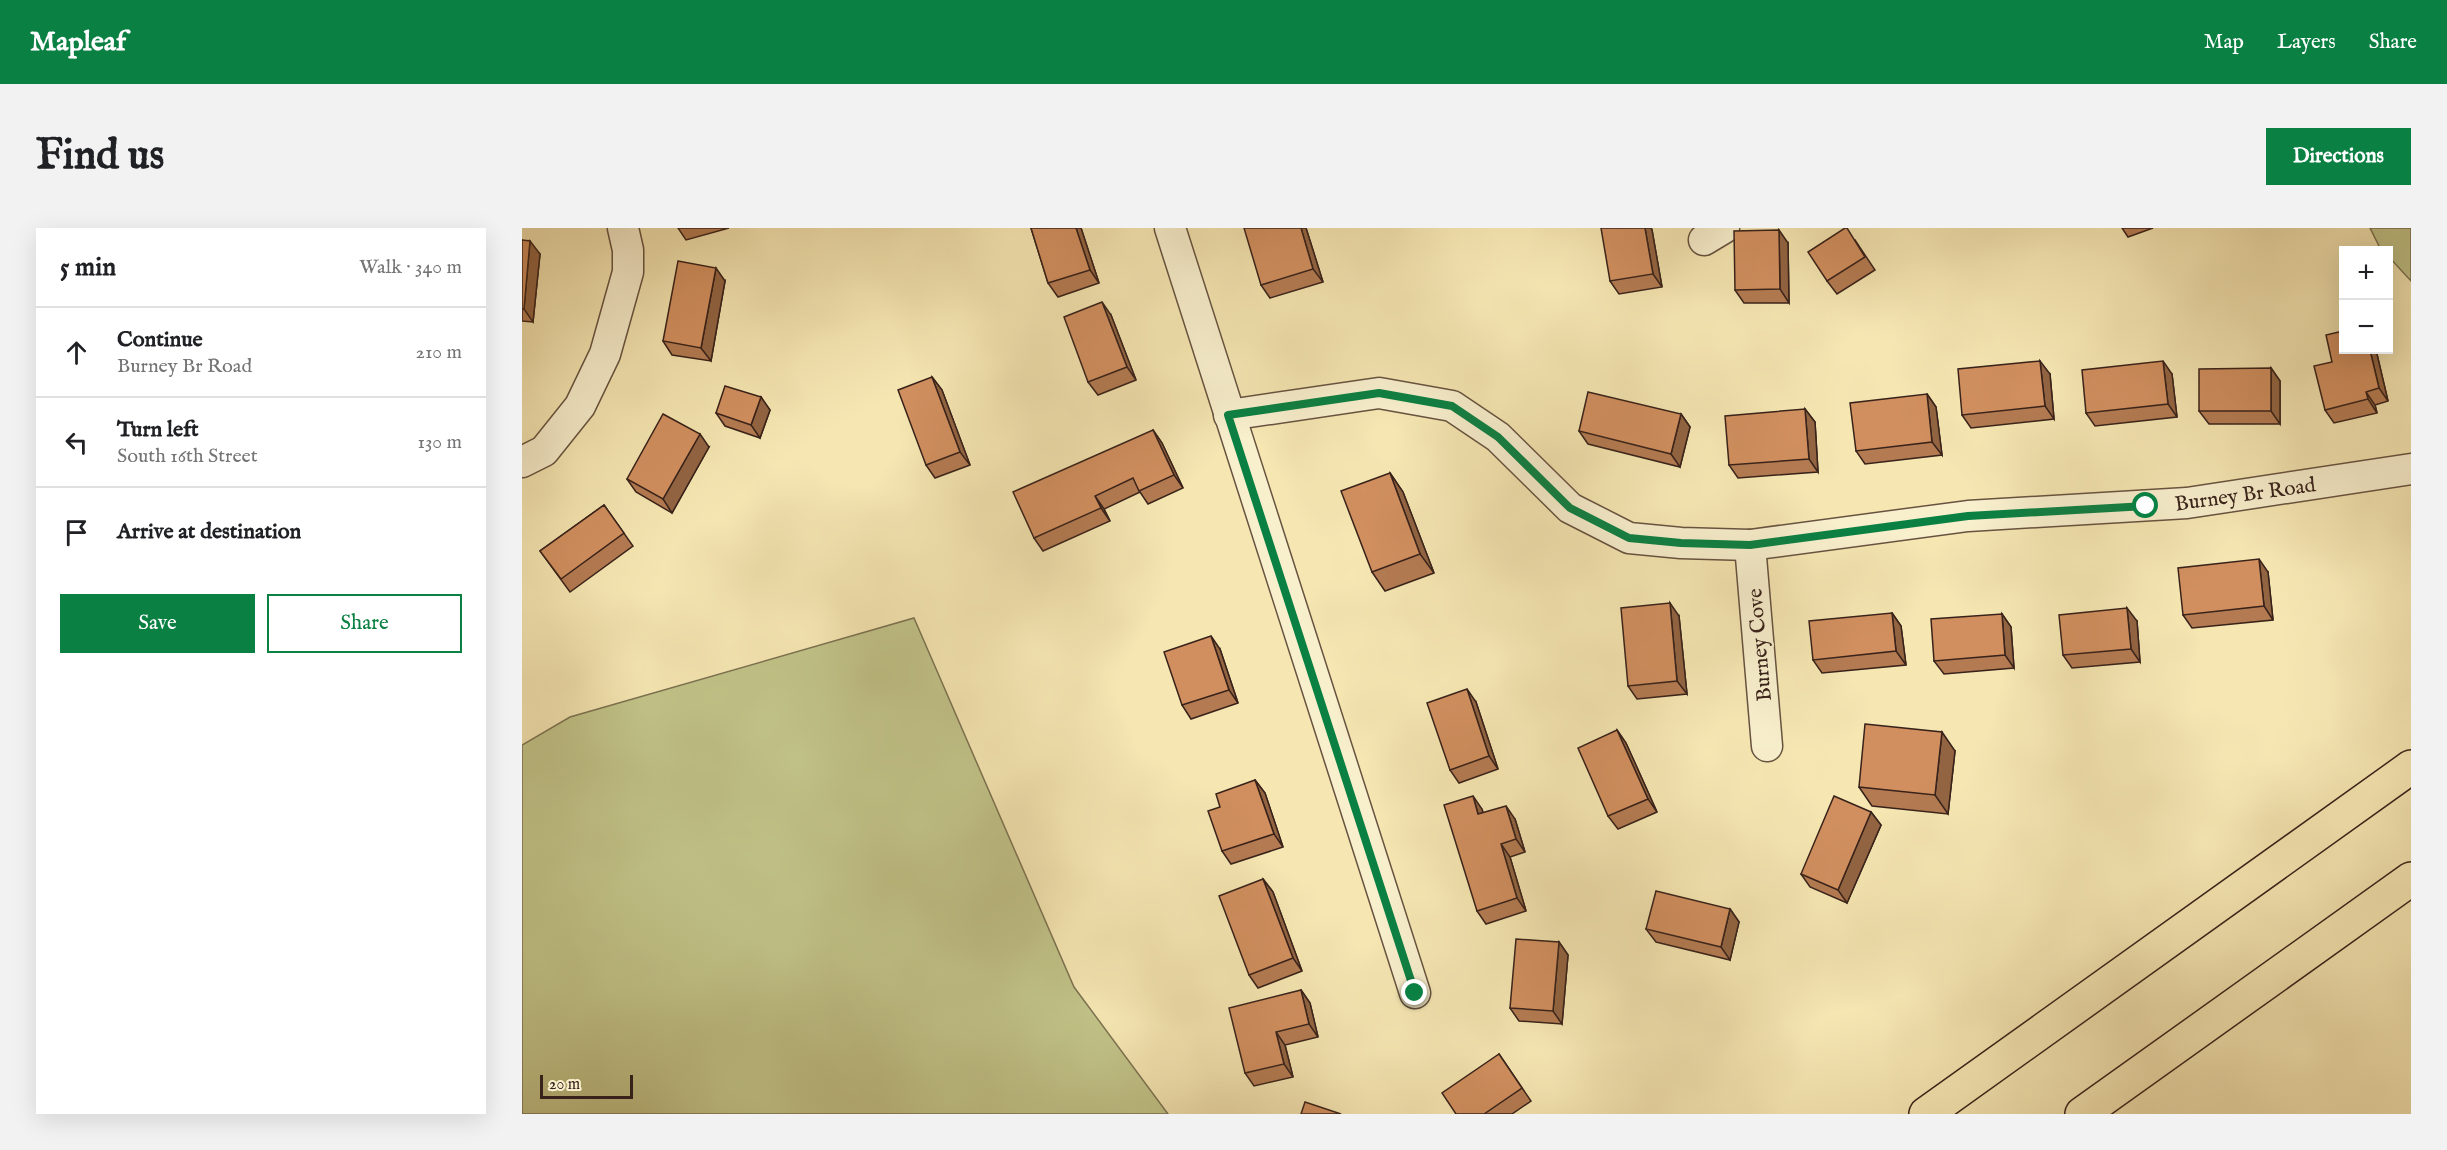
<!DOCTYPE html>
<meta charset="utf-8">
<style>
:root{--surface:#fff;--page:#f2f2f2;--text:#202124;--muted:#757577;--line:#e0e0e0;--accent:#0b8043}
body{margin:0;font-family:"IM FELL English",serif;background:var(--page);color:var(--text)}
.controls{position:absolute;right:18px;top:18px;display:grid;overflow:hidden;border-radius:0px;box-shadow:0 6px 24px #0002}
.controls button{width:54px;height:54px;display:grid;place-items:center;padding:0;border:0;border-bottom:2px solid var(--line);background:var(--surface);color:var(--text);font:30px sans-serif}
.scale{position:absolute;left:18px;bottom:15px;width:93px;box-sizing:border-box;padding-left:6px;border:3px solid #38221a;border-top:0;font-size:16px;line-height:21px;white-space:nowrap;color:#38221a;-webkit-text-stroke:4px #f8efcd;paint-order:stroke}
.stop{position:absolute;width:18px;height:18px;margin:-14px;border:4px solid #0b8043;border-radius:50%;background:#fff}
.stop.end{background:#0b8043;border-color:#fff;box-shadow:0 2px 6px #0008}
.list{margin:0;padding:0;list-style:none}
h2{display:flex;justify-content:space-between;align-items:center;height:78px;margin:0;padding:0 24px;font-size:26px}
h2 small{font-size:20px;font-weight:400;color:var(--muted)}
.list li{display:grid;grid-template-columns:39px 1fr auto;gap:18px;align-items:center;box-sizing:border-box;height:90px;padding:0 24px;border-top:2px solid var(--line)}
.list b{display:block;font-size:22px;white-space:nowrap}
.list p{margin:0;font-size:20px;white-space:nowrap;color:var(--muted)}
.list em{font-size:20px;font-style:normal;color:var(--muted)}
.actions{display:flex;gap:12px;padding:18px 24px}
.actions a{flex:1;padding:14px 0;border:2px solid var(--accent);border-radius:0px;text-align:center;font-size:21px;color:var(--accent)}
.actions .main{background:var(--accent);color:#fff}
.icon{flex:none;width:33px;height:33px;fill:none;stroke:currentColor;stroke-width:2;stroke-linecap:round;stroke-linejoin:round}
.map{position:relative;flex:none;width:1889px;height:886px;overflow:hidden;border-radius:0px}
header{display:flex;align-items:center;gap:36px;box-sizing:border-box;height:84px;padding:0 30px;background:var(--accent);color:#fff}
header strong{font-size:28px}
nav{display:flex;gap:33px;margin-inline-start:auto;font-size:21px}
.intro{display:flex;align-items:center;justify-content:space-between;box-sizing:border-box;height:144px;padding:0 36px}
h1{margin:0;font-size:42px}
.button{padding:15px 27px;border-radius:0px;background:var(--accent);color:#fff;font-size:21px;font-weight:700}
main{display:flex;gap:36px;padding:0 36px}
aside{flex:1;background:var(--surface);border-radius:0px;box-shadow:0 6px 24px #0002}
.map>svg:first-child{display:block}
.green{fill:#c1c388;stroke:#7c7251;stroke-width:1.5}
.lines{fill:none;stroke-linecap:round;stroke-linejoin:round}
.minor-casing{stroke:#675340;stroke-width:33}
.highway-casing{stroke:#38221a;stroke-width:36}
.minor{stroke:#f8efcd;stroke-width:30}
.highway{stroke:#f5e6b2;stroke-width:33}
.wall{fill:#b47b52;stroke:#38221a;stroke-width:1.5}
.shaded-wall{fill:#926442;stroke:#38221a;stroke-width:1.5}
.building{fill:#d18f5f;stroke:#38221a;stroke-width:1.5}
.route{stroke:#0b8043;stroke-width:8}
.labels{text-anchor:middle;stroke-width:4.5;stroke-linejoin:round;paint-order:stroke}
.street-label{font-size:21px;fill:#38221a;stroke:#f8efcd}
</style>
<header>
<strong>Mapleaf</strong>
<nav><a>Map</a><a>Layers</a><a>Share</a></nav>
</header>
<div class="intro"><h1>Find us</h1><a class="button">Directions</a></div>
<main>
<aside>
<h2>5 min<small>Walk · 340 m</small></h2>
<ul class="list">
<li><svg class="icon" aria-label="ahead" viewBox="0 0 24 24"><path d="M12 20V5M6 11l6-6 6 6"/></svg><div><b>Continue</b><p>Burney Br Road</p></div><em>210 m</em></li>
<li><svg class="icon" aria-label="left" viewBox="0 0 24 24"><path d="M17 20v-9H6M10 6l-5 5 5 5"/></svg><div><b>Turn left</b><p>South 16th Street</p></div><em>130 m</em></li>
<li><svg class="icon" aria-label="arrive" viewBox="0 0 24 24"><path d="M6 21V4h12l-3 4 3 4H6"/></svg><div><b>Arrive at destination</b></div></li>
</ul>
<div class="actions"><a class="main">Save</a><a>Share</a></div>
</aside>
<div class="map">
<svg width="1889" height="886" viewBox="0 0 1889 886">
<rect width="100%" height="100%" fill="#f5e6b2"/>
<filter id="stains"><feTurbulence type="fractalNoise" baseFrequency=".00333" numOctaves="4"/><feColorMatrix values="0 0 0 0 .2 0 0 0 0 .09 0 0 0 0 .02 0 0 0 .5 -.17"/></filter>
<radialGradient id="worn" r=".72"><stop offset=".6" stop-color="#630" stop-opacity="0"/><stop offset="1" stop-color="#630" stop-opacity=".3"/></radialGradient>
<g class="green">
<path d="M 1848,0 L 1889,0 L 1889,53 L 1867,29 L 1866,22 L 1859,22 Z"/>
<path d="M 392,390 L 552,759 L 646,886 L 0,886 L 0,517 L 48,489 Z"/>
</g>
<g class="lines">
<g class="minor-casing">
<g id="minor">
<path d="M 648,0 L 893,765"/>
<path d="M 1182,12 L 1202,0"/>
<path d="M 707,187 L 857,165 L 930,178 L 976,209 L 1048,280 L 1107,310 L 1159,315 L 1228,317 L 1446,288 L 1665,275 L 1889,241"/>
<path d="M 0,234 L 22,223 L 58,178 L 83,126 L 106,44 L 106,22 L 101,0"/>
<path d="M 1228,317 L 1245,518"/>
</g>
</g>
<g class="highway-casing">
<g id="highway">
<path d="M 1404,886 L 1889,539"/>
<path d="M 1560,886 L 1889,651"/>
</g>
</g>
<use href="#minor" class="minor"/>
<use href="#highway" class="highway"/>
</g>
<g class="wall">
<path d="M 156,0 L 207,0 L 164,12 Z"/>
<path d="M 509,0 L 559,0 L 577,55 L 536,69 L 526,55 Z"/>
<path d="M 784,0 L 801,54 L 748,70 L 739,57 Z"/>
<path d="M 1600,0 L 1631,0 L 1606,9 Z"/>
<path d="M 1130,2 L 1140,59 L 1097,66 L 1088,53 Z"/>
<path d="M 0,12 L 18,26 L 11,94 L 0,93 Z"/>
<path d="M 1333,12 L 1353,42 L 1315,66 L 1305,53 Z"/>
<path d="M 1266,15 L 1267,75 L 1222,75 L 1213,62 Z"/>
<path d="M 203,53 L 189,133 L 150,127 L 141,113 Z"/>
<path d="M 589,87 L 614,152 L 576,167 L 566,154 Z"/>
<path d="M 1821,122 L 1854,122 L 1866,173 L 1853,177 L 1855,185 L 1812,195 L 1803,182 L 1810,134 Z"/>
<path d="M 1749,140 L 1758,153 L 1758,196 L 1687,196 L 1677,183 Z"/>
<path d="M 1528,146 L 1532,191 L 1449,200 L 1440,187 Z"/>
<path d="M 1650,146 L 1655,189 L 1573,198 L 1564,185 Z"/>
<path d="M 410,149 L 420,162 L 448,237 L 413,250 L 404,237 Z"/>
<path d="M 1405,166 L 1414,179 L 1420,227 L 1343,236 L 1334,223 Z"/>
<path d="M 239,169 L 248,182 L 238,210 L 203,198 L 194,185 Z"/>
<path d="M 1283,181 L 1293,194 L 1296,244 L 1216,250 L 1207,237 Z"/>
<path d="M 1159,186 L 1168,199 L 1158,239 L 1066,216 L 1057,203 Z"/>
<path d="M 631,202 L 640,215 L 661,260 L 626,276 L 618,264 L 582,281 L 588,293 L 521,323 L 512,310 Z"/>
<path d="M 187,219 L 150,285 L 114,264 L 105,251 Z"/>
<path d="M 868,245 L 881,264 L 912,345 L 863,363 L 850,344 Z"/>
<path d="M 82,277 L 111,318 L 48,364 L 18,323 Z"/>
<path d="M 1746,344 L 1751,392 L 1670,400 L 1661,387 Z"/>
<path d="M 1370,385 L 1379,398 L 1384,437 L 1300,445 L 1291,432 Z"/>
<path d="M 1480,386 L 1489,399 L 1492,440 L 1422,446 L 1412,433 Z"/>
<path d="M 1157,388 L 1165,466 L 1115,471 L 1106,458 Z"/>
<path d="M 1615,393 L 1618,434 L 1550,440 L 1541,427 Z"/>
<path d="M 698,421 L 716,475 L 669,491 L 660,477 Z"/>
<path d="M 954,474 L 976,541 L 937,555 L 928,542 Z"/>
<path d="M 1095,502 L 1104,515 L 1135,584 L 1096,601 L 1086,588 Z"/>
<path d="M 1433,523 L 1426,586 L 1350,578 L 1337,559 Z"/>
<path d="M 733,552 L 743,565 L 761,619 L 709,636 L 700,623 L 698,579 Z"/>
<path d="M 960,581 L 961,585 L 993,591 L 1003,624 L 988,629 L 1004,683 L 964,696 L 955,683 Z"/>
<path d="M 1349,584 L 1359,597 L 1325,675 L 1288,659 L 1279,646 Z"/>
<path d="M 741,651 L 751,664 L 780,743 L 736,760 L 727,747 Z"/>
<path d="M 1208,681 L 1217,694 L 1208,732 L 1134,714 L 1124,701 Z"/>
<path d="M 1037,714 L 1046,727 L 1040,796 L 997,793 L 988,780 Z"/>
<path d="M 779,762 L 788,775 L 796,809 L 763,817 L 771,849 L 732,858 L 723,845 Z"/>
<path d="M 977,826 L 1009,873 L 990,886 L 934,886 Z"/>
</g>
<g class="shaded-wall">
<path d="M 554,0 L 559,0 L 577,55 L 568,42 Z"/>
<path d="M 779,0 L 784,0 L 801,54 L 791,41 Z"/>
<path d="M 1123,0 L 1129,0 L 1130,2 L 1140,59 L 1131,46 Z"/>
<path d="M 1257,2 L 1266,15 L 1267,75 L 1258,61 Z"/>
<path d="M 8,13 L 18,26 L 11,94 L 2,81 Z"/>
<path d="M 194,40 L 203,53 L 189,133 L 179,120 Z"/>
<path d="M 580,74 L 589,87 L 614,152 L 605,139 Z"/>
<path d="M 1848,122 L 1854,122 L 1866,173 L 1857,160 Z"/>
<path d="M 1518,133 L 1528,146 L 1532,191 L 1523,178 Z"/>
<path d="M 1641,133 L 1650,146 L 1655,189 L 1646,176 Z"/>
<path d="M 1749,140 L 1758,153 L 1758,196 L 1749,183 Z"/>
<path d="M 410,149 L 420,162 L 448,237 L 438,224 Z"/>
<path d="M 1844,164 L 1853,177 L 1855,185 L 1846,171 Z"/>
<path d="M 1405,166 L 1414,179 L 1420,227 L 1410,214 Z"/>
<path d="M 239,169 L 248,182 L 238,210 L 229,197 Z"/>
<path d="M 1283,181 L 1293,194 L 1296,244 L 1287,231 Z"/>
<path d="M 1159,186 L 1168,199 L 1158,239 L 1149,226 Z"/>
<path d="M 631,202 L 640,215 L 661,260 L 652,247 Z"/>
<path d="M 178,206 L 187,219 L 150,285 L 141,271 Z"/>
<path d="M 868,245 L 881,264 L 912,345 L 898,326 Z"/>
<path d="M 573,268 L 582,281 L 588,293 L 579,280 Z"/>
<path d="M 1737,331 L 1746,344 L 1751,392 L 1742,378 Z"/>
<path d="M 1148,375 L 1157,388 L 1165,466 L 1155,453 Z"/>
<path d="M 1605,380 L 1615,393 L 1618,434 L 1609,421 Z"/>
<path d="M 1370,385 L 1379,398 L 1384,437 L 1374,423 Z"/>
<path d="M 1480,386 L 1489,399 L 1492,440 L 1483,427 Z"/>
<path d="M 689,408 L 698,421 L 716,475 L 707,462 Z"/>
<path d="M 945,461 L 954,474 L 976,541 L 967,528 Z"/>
<path d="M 1095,502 L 1104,515 L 1135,584 L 1126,571 Z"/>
<path d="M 1420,504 L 1433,523 L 1426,586 L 1413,567 Z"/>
<path d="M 733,552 L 743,565 L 761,619 L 752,606 Z"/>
<path d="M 951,568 L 960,581 L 965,599 L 956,586 Z"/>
<path d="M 984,578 L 993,591 L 1003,624 L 994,611 Z"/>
<path d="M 1349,584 L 1359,597 L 1325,675 L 1316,662 Z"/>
<path d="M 979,616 L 988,629 L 1004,683 L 995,670 Z"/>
<path d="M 741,651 L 751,664 L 780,743 L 771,730 Z"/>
<path d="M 1208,681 L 1217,694 L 1208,732 L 1199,719 Z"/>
<path d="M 1037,714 L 1046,727 L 1040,796 L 1031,783 Z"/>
<path d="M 779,762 L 788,775 L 796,809 L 787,796 Z"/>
<path d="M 754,804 L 763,817 L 771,849 L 762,836 Z"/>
</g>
<g class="building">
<path d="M 509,0 L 554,0 L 568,42 L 526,55 Z"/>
<path d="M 722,0 L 779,0 L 791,41 L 739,57 Z"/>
<path d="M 1079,0 L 1123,0 L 1131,46 L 1088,53 Z"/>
<path d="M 1323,0 L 1325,0 L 1343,29 L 1305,53 L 1286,24 Z"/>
<path d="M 1257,2 L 1258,61 L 1213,62 L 1212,3 Z"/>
<path d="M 0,12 L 8,13 L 2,81 L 0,81 Z"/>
<path d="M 156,33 L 194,40 L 179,120 L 141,113 Z"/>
<path d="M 580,74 L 605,139 L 566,154 L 542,89 Z"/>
<path d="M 1821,103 L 1821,122 L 1848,122 L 1857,160 L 1844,164 L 1846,171 L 1803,182 L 1792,138 L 1810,134 L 1804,107 Z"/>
<path d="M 1518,133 L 1523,178 L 1440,187 L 1436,141 Z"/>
<path d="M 1641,133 L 1646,176 L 1564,185 L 1560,142 Z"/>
<path d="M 1749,140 L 1749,183 L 1677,183 L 1677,141 Z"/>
<path d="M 410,149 L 438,224 L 404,237 L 376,162 Z"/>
<path d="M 203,158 L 239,169 L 229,197 L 194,185 Z"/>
<path d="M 1066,164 L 1159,186 L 1149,226 L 1057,203 Z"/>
<path d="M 1405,166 L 1410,214 L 1334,223 L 1328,175 Z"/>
<path d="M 1283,181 L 1287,231 L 1207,237 L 1203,188 Z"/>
<path d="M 141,186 L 178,206 L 141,271 L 105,251 Z"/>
<path d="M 631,202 L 652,247 L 617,263 L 611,250 L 573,268 L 579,280 L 512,310 L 491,264 Z"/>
<path d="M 868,245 L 898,326 L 850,344 L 819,263 Z"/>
<path d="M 82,277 L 102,305 L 39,351 L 18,323 Z"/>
<path d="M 1737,331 L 1742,378 L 1661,387 L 1656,340 Z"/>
<path d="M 1148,375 L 1155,453 L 1106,458 L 1099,380 Z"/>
<path d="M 1605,380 L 1609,421 L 1541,427 L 1537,387 Z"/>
<path d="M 1370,385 L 1374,423 L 1291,432 L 1287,393 Z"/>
<path d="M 1480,386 L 1483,427 L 1412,433 L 1409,391 Z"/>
<path d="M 689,408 L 707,462 L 660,477 L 642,424 Z"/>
<path d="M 945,461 L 967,528 L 928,542 L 905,475 Z"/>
<path d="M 1343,496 L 1420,504 L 1413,567 L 1337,559 Z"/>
<path d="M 1095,502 L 1126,571 L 1086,588 L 1056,520 Z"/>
<path d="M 733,552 L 752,606 L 700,623 L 686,583 L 698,579 L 694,566 Z"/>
<path d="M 951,568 L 956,586 L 984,578 L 994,611 L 979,616 L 995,670 L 955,683 L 922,577 Z"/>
<path d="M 1312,568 L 1349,584 L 1316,662 L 1279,646 Z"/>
<path d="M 741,651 L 771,730 L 727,747 L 697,668 Z"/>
<path d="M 1134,663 L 1208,681 L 1199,719 L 1124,701 Z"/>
<path d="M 994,711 L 1037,714 L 1031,783 L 988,780 Z"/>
<path d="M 779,762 L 787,796 L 754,804 L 762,836 L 723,845 L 707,780 Z"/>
<path d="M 977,826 L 1000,860 L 962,886 L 934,886 L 920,865 Z"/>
<path d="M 783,874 L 819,886 L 779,886 Z"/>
</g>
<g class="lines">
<path class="route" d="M 893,765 L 706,187 L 857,165 L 930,178 L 976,209 L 1048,280 L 1107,310 L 1159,315 L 1228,317 L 1446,288 L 1624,278"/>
</g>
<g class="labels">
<g class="street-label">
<text transform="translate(1723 266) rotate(-8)" y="7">Burney Br Road</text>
<text transform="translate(1237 417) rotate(-95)" y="7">Burney Cove</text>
</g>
</g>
<rect width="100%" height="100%" filter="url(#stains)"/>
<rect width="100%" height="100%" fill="url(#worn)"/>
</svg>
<div class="controls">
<button>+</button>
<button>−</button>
</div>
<div class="scale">20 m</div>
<div class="stop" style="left:1624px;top:278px"></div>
<div class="stop end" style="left:893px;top:765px"></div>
</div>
</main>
